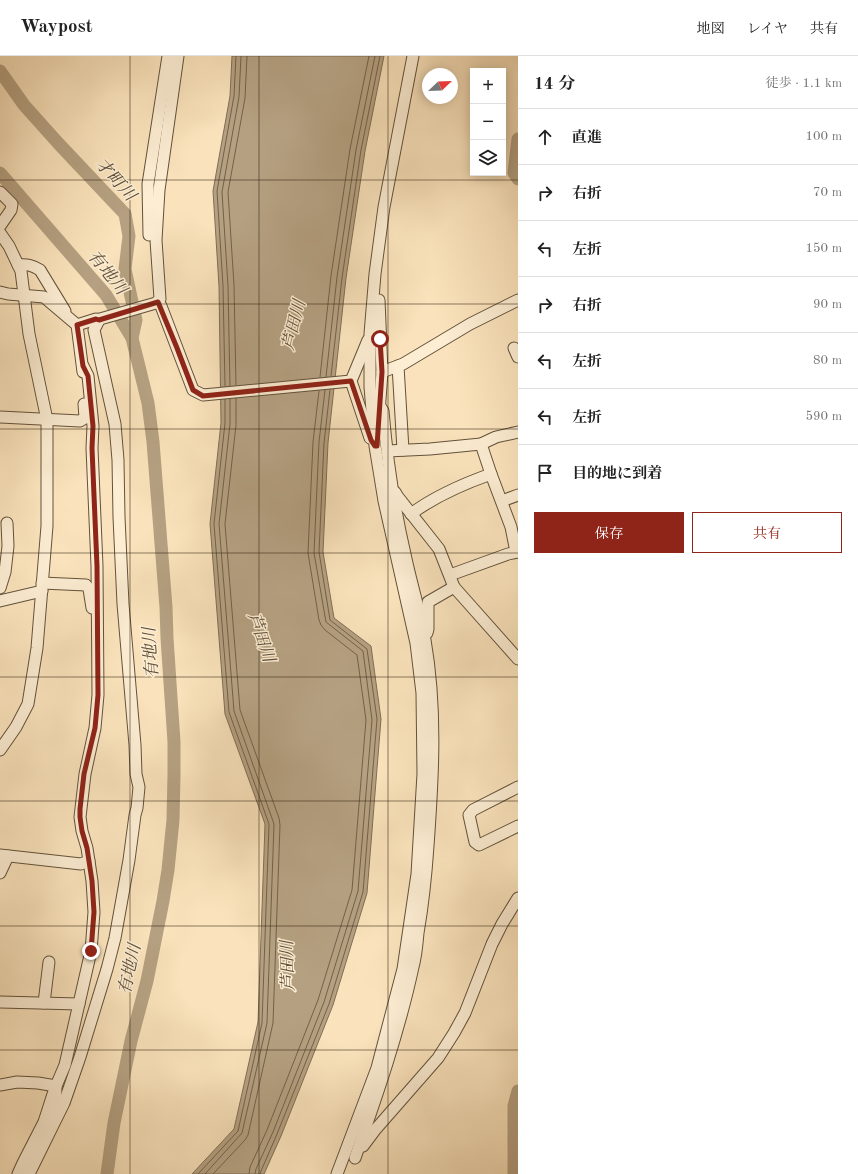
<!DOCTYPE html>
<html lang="ja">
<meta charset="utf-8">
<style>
:root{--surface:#fff;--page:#f2f2f2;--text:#222;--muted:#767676;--line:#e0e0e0;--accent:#8f2418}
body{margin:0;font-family:"Old Standard TT","Noto Serif JP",serif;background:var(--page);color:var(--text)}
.controls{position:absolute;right:12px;top:12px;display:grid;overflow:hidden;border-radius:0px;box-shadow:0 2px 10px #0003}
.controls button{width:36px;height:36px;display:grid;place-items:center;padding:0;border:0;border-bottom:1px solid var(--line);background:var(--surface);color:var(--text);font:20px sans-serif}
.compass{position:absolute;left:422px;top:12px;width:36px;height:36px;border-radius:50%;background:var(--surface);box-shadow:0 2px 10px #0003;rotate:67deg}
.stop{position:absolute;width:12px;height:12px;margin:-9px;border:3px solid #8f2418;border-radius:50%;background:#fff}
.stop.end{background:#8f2418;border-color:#fff;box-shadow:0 1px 4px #0008}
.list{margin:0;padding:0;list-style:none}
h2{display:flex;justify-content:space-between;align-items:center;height:52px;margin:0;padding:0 16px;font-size:17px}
h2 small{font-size:13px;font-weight:400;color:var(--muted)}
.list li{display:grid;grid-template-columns:26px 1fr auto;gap:12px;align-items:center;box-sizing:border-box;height:56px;padding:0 16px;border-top:1px solid var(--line)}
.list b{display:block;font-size:15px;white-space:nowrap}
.list em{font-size:13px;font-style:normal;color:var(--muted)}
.actions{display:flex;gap:8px;padding:12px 16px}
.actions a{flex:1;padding:9px 0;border:1px solid var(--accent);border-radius:0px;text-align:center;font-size:14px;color:var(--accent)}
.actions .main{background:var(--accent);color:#fff}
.icon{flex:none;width:22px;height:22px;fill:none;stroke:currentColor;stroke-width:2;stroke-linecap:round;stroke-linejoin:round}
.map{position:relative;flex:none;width:518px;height:1118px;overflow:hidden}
header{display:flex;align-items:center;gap:24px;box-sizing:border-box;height:56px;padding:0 20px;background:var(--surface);border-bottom:1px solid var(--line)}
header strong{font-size:19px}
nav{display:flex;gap:22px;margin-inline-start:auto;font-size:14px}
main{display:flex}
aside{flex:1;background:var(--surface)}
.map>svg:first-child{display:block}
.water{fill:#b5a182;stroke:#806e54}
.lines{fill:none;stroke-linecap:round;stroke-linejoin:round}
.shore{stroke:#726149;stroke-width:1}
.river{stroke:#b5a182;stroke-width:13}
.minor-casing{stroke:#62523b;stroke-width:13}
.minor{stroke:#fcedd3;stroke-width:11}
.route{stroke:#8f2418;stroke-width:5}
.grid{fill:none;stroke:#302110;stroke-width:1;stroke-opacity:0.55}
.labels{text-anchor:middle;stroke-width:3;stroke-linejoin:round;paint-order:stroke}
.water-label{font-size:17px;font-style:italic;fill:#5f4e38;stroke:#fcedd3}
</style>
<header>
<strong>Waypost</strong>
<nav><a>地図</a><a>レイヤ</a><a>共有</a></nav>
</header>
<main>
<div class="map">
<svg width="518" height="1118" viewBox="0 0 518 1118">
<rect width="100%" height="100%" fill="#fae3bc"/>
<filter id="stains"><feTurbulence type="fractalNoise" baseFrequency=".005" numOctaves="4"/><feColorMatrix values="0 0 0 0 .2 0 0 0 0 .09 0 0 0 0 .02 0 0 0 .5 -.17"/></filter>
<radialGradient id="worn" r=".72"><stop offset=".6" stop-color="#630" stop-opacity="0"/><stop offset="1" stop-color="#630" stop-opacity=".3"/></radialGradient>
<path class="water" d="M 232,0 L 384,0 L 365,95 L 346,222 L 328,387 L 323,496 L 334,562 L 371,590 L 381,663 L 367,837 L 333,949 L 281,1080 L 264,1118 L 192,1118 L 234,1073 L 258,966 L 265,768 L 225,658 L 210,468 L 221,367 L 219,230 L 213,135 L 230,40 Z"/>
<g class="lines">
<g class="shore">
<path d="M 331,320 L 342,222 L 361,94 L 380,0"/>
<path d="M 320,321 L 331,220 L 350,93 L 369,0"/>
<path d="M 326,321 L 337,221 L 356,94 L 375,0"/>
<path d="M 236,329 L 234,229 L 228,136 L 245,42 L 247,0"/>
<path d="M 225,330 L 223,230 L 217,135 L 234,40 L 236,0"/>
<path d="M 230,330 L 228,230 L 222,136 L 239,41 L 241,0"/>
<path d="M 198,1118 L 238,1075 L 262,967 L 269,768 L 229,656 L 214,468 L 225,367 L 225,343"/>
<path d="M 205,1118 L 242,1077 L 267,967 L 274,768 L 234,655 L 219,468 L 230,368 L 230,343"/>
<path d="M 213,1118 L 245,1084 L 248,1079 L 273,967 L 280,769 L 279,762 L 240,654 L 225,468 L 236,369 L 236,342"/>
<path d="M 249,1118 L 250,1111 L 267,1074 L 318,944 L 352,834 L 366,664 L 357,599 L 325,574 L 321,569 L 319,564 L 308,497 L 313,386 L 319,335"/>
<path d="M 255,1118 L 256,1113 L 273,1076 L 324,946 L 358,835 L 372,664 L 363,595 L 326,566 L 314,497 L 319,386 L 325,334"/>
<path d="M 260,1118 L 261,1115 L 277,1078 L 329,948 L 363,836 L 377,663 L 367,593 L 330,564 L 319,496 L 324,387 L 330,334"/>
</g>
<g class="river">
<path d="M 0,15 L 24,49 L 58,87 L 125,158 L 129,180 L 125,213 L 136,264 L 132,282"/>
<path d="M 518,83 L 514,117 L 518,123"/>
<path d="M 0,117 L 106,239 L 132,282 L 148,347 L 153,386 L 166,551 L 167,582 L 174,686 L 174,719 L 173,764 L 168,814 L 163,845 L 147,925 L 131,985 L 114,1067 L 107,1118"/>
<path d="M 514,1118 L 514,1050 L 518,1035"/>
</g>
<g class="minor-casing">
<g id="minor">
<path d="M 0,136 L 12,148 L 11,154 L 0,170"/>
<path d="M 0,177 L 9,190 L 21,215 L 29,278 L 47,364 L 47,470 L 37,592 L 28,648 L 16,671 L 0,694"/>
<path d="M 149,179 L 148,128 L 168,0"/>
<path d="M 18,209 C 27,208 32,209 40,214 L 65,255"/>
<path d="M 0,236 L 8,238 L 44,241 L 77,269 L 83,316"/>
<path d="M 379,244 L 382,316 L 379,357"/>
<path d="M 158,246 L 161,250 L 193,334 L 203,339 L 351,325"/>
<path d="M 77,269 L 96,263 L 99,264"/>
<path d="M 368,284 L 351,325 L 370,382"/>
<path d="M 514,292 L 518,301"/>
<path d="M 398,310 L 403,394"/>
<path d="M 382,316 L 403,308 L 470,268 L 518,244"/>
<path d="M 0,361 L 80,365 L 85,362 L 84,348"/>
<path d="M 481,388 L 491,418 L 511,471 L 516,496"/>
<path d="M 387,395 L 430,393 L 481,388 L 496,381 L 518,376"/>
<path d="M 395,436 L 398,441 L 439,493 L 454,531 L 518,603"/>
<path d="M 502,445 L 518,439"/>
<path d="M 411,458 C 435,440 463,428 491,418"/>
<path d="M 450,519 L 508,498 L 518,496"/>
<path d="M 42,527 L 86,529 L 89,533 L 92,552"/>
<path d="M 0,532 L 5,516 L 8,490 L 7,467"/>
<path d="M 0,545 L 42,535"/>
<path d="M 427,577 L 428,573 L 428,546 L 454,531"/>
<path d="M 518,731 L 473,754 L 469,759 L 475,786 L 479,789 L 518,770"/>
<path d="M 0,799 L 81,808 L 89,805"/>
<path d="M 0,817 L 8,800"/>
<path d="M 0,946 L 79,948"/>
<path d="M 44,947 L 49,906"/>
<path d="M 0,1029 L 17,1026 L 38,1027 L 56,1030 L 55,1032 L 44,1066 L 23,1107 L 18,1118"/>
<path d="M 55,1063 L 56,1030 L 65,1009 L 91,895 L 94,856 L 92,825 L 87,792 L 82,775 L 80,761 L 85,718 L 95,672 L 98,639 L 97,510 L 92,392 L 93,370 L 88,320 L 83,310"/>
<path d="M 363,1090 L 375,1074 L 438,1002 L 454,977 L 465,957 L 492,888 L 502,868 L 518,842"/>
<path d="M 355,1102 C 377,1039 399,976 413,911 C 416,900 417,889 418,877 C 423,848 426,819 428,790 C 433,721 437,652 425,584 C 420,555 411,527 405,498 C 394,451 387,403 383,355 L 380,350"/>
<path d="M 29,1118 L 64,1047 L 80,1001 L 107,913 L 115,882 L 129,804 L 135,759 L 137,752 L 139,731 L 136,718 L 135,689 L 123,548 L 119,461 L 118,404 L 115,368 L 94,274 L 98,266 L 100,263 L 156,247 L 160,243 L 156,184 L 159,134 L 178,0"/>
<path d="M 337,1118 L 377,1012 L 403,913 L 417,818 L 423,718 L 422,637 L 416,587 L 384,445 L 375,390 L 370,331 L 370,278 L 375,218 L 384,151 L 413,0"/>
</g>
</g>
<use href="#minor" class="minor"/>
</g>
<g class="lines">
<path class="route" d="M 91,895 L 94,856 L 92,825 L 87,792 L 82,775 L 80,761 L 80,753 L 84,718 L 95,672 L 98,639 L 97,510 L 92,392 L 93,370 L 88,320 L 83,310 L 77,269 L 96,263 L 99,264 L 158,246 L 177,292 L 193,334 L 203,340 L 351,325 L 371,384 L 375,390 L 377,390 L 382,316 L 380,283"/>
</g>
<path class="grid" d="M 130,0 L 130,1118M 259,0 L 259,1118M 388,0 L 388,1118M 0,124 L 518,124M 0,248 L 518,248M 0,373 L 518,373M 0,497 L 518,497M 0,621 L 518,621M 0,745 L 518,745M 0,870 L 518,870M 0,994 L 518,994"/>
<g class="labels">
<g class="water-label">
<text transform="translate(116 123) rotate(48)" y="6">才町川</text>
<text transform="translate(108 216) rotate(51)" y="6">有地川</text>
<text transform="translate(293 269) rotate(-76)" y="6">芦田川</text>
<text transform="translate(262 581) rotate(71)" y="6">芦田川</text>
<text transform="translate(150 597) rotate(-94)" y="6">有地川</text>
<text transform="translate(287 910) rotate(-92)" y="6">芦田川</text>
<text transform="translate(129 913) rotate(-78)" y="6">有地川</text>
</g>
</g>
<rect width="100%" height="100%" filter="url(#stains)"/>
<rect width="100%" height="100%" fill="url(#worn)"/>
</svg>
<div class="controls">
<button>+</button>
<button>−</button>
<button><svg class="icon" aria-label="layers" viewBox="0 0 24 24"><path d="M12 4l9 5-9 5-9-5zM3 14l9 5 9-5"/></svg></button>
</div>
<svg class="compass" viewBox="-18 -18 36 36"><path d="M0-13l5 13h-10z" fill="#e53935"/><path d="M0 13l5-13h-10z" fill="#767676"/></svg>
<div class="stop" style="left:380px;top:283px"></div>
<div class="stop end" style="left:91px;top:895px"></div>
</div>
<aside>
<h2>14 分<small>徒歩 · 1.1 km</small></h2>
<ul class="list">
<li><svg class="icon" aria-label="ahead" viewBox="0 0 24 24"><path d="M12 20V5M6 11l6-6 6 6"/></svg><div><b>直進</b></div><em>100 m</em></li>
<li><svg class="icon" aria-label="right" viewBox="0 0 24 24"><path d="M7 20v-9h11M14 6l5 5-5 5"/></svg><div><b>右折</b></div><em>70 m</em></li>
<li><svg class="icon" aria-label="left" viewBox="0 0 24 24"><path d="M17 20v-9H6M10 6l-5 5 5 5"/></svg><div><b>左折</b></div><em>150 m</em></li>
<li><svg class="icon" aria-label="right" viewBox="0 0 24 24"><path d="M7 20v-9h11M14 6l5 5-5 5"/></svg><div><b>右折</b></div><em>90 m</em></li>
<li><svg class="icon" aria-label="left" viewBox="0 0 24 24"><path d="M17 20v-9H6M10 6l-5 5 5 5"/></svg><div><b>左折</b></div><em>80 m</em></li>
<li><svg class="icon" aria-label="left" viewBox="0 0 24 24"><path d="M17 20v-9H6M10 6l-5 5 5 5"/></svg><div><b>左折</b></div><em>590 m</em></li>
<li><svg class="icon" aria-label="arrive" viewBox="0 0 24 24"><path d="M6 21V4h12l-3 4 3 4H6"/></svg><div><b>目的地に到着</b></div></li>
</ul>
<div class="actions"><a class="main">保存</a><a>共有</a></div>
</aside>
</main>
